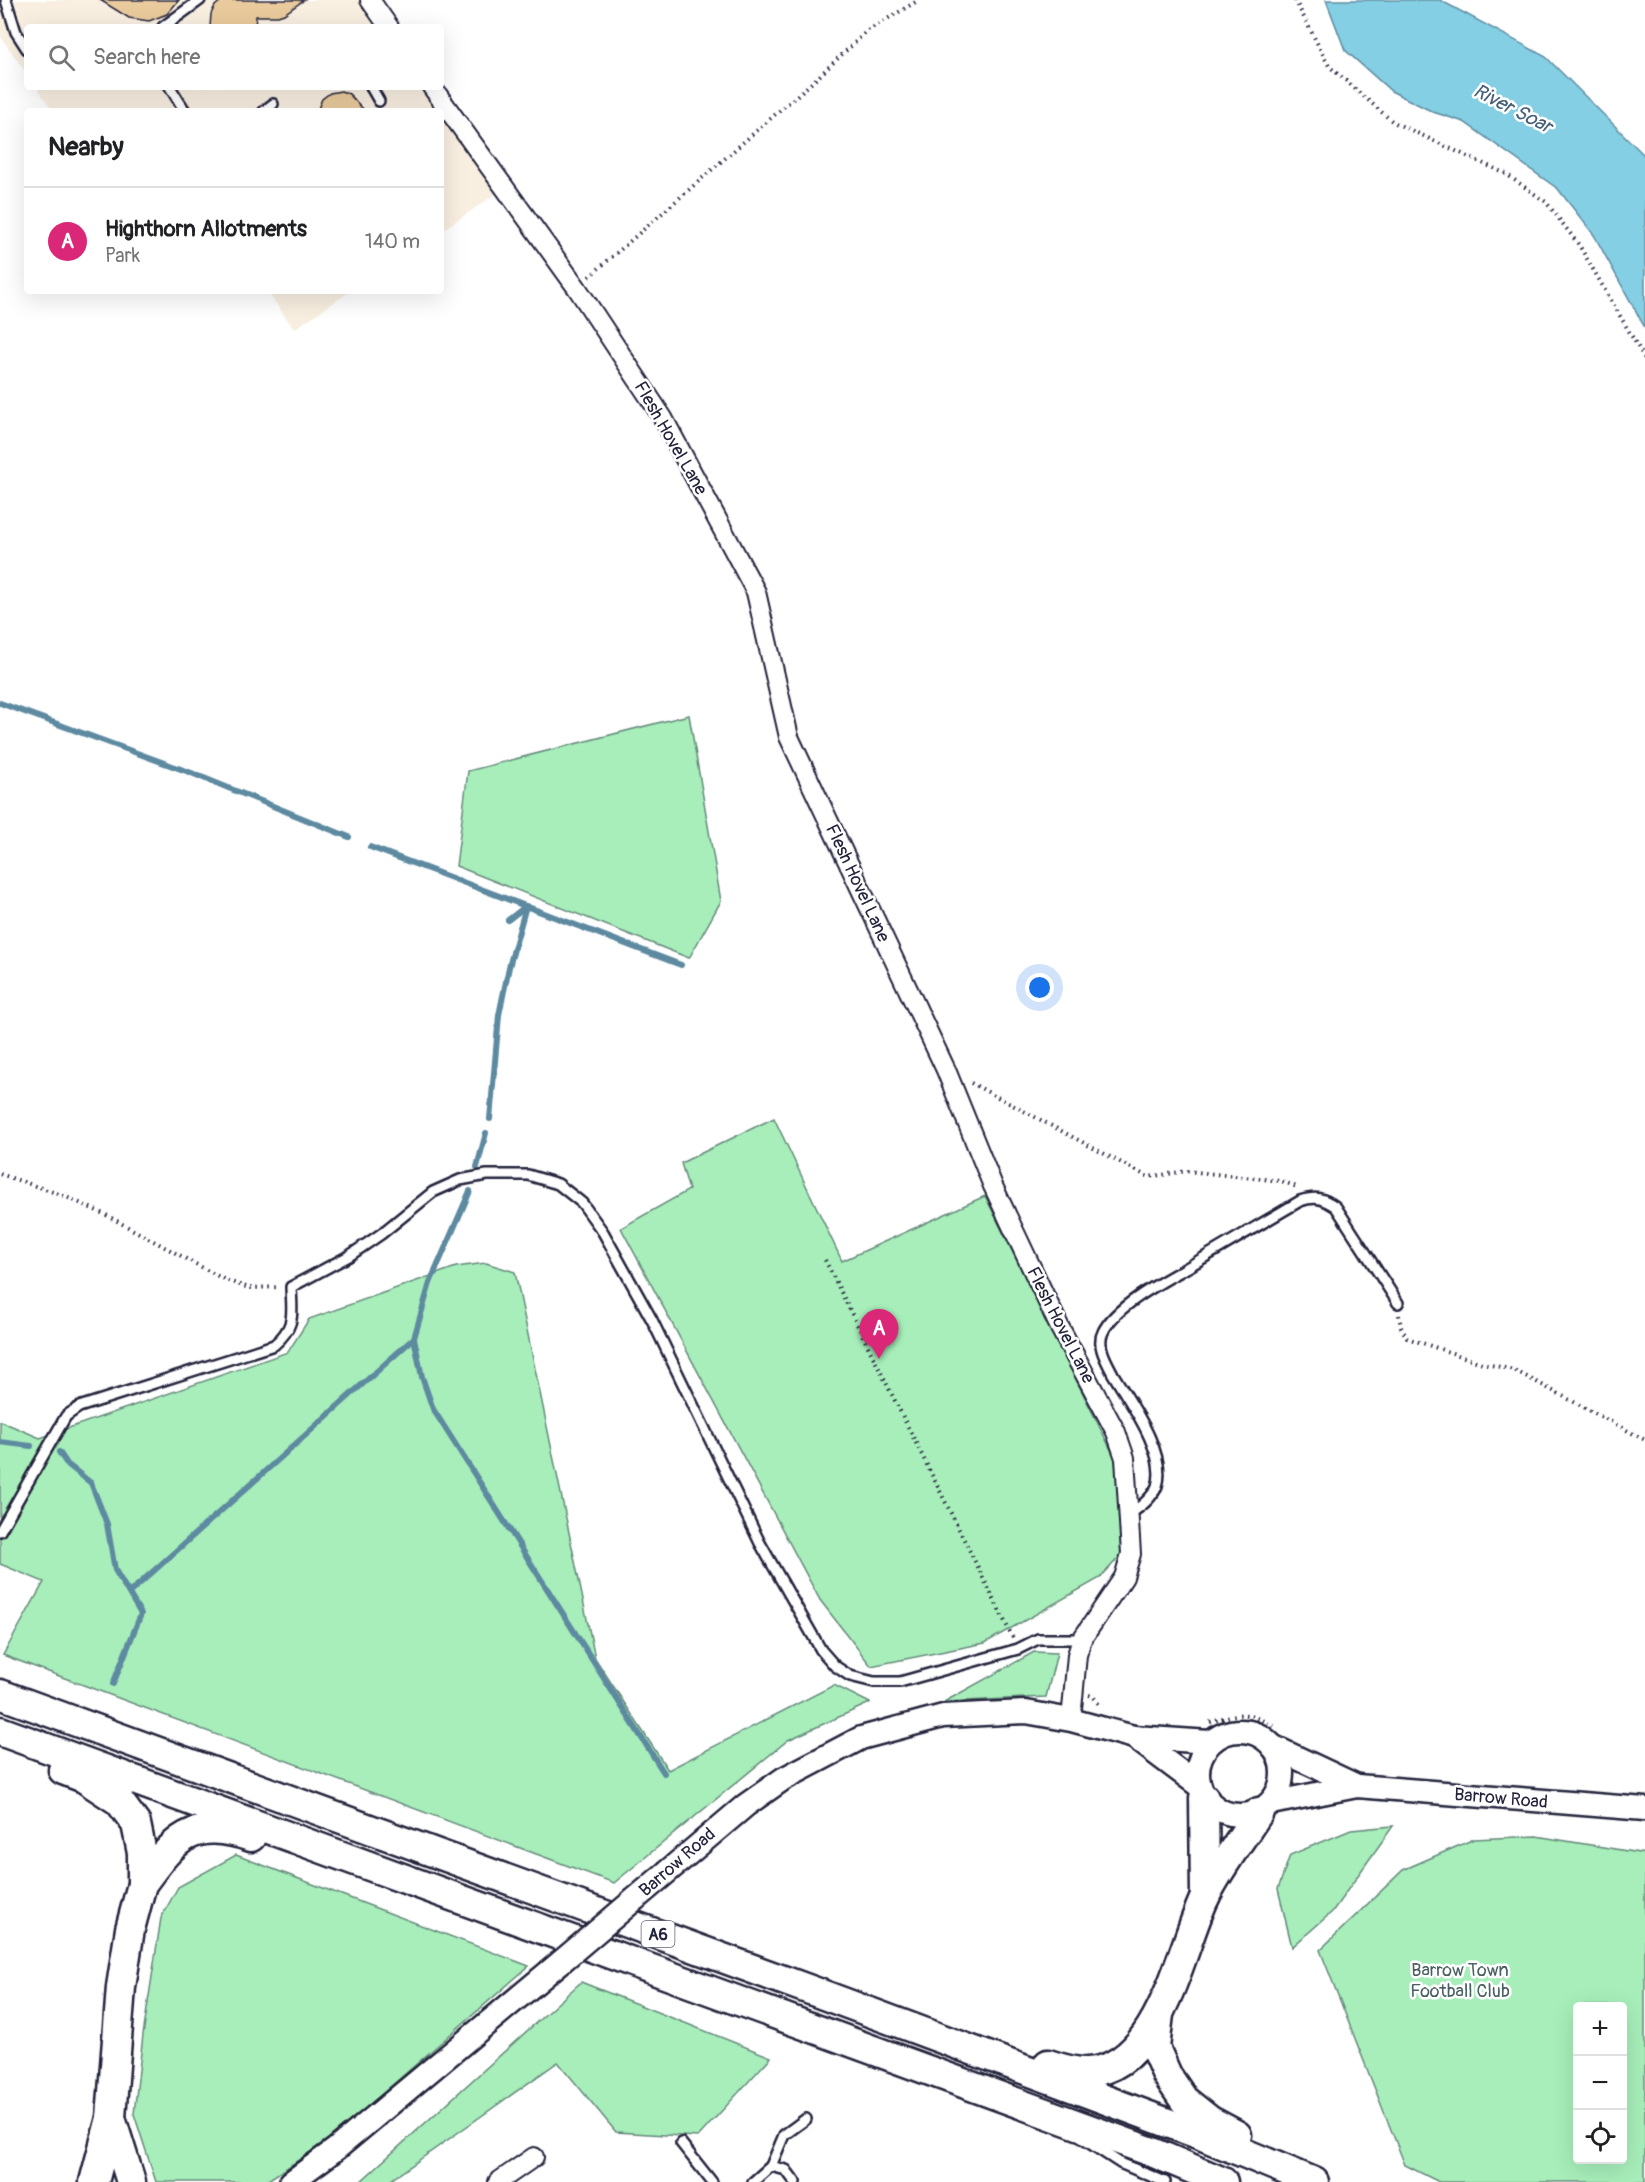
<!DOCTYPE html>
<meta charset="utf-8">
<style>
:root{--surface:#fff;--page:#f6f6f6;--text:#202124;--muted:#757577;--line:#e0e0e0;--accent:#db2777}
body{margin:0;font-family:Pangolin,sans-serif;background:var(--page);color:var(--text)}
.controls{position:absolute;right:18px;bottom:18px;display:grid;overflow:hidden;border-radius:6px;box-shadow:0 6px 24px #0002}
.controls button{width:54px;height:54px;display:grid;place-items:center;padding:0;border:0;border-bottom:2px solid var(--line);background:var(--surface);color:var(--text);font:30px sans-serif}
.you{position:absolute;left:1040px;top:988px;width:21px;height:21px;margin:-15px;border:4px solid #fff;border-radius:50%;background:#1a73e8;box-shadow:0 0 0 9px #1a73e833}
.badge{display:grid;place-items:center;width:39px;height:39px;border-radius:50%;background:var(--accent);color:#fff;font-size:20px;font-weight:700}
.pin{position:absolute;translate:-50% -50px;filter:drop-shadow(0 2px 3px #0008)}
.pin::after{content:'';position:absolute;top:32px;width:21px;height:18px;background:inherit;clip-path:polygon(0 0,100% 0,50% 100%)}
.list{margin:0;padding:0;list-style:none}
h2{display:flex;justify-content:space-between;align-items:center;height:78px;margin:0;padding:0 24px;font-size:26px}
h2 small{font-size:20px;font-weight:400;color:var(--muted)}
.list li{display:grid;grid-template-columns:39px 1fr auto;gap:18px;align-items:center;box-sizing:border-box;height:108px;padding:0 24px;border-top:2px solid var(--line)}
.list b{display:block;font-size:22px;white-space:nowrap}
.list p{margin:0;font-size:20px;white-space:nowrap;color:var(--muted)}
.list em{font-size:20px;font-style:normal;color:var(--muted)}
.icon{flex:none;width:33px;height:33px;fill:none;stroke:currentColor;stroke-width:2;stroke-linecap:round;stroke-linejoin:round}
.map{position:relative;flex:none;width:1645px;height:2182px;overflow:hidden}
.search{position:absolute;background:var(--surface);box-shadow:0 6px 24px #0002;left:24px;top:24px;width:420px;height:66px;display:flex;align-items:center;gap:15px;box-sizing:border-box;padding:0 21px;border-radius:6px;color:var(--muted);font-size:22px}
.panel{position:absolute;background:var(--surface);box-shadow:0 6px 24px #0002;left:24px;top:108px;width:420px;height:186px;border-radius:6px}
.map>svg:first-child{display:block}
.built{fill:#f8efe1}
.green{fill:#a7eeba;stroke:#64887a;stroke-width:1.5;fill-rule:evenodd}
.water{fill:#84cfe3;stroke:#5d8aa0;stroke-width:1.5}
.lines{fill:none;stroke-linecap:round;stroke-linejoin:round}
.stream{stroke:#5d8aa0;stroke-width:6}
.building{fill:#e9ca9c;stroke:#22223b;stroke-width:1.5}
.service-casing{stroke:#22223b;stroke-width:14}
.minor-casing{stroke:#22223b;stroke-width:22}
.tertiary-casing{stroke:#22223b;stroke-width:27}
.trunk-casing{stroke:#22223b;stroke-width:33}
.path{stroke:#22223b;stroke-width:4;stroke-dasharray:1.5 4.5;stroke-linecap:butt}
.service{stroke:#fff;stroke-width:9}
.minor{stroke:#fff;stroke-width:18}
.tertiary{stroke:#fff;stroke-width:22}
.trunk{stroke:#fff;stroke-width:28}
.tertiary-bridge-casing{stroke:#22223b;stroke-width:27;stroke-linecap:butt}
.tertiary-bridge{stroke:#fff;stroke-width:22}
.labels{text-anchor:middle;stroke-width:5;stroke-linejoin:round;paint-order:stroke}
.shield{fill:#fff;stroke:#646476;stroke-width:1.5}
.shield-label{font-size:16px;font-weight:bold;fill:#22223b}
.street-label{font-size:18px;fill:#22223b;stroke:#fff}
.park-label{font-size:18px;fill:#4a5f61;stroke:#fff}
.water-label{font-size:20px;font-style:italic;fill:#445f76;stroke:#fff}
</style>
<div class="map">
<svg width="1645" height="2182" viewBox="0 0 1645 2182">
<rect width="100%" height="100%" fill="#fff"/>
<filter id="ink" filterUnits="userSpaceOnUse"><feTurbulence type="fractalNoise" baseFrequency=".0167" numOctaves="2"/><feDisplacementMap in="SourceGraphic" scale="12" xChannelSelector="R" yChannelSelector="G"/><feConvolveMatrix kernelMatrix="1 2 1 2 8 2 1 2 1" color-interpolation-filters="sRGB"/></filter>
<g filter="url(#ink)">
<g class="built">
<path d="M 0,0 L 362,0 L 381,27 L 27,27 L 27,74 L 0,36 Z"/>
<path d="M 36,87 L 423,87 L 440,111 L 53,111 Z"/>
<path d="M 441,112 L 499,192 L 441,231 Z"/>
<path d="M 267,291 L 351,291 L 294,329 Z"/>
</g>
<g class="green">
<path d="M 689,715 L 721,901 L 689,958 L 456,866 L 468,771 Z"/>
<path d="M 774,1118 L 842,1261 L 985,1196 L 1115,1458 L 1123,1553 L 1100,1578 L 985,1643 L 871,1666 L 820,1600 L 621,1228 L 689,1190 L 681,1163 Z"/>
<path d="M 486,1263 L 515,1272 L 595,1658 L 668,1770 L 834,1685 L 870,1703 L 788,1740 L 614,1883 L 3,1655 L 44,1582 L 0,1564 L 0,1421 L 40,1438 L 288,1352 L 309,1319 L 456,1267 Z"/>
<path d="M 1034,1652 L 1057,1653 L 1046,1697 L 944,1702 Z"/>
<path d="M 1393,1826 L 1332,1912 L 1292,1947 L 1278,1889 L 1290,1855 L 1351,1830 Z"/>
<path d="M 1536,1836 L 1645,1854 L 1645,2182 L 1439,2182 L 1405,2165 L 1320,1950 L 1403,1870 L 1474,1839 ZM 1578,2006 L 1622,2006 L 1622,2160 L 1578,2160 Z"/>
<path d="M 236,1855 L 529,1966 L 328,2141 L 265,2182 L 156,2182 L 134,2114 L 143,2035 L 161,1918 L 178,1887 Z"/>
<path d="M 581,1982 L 771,2057 L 698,2137 L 616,2132 L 558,2062 L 388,2182 L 360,2182 Z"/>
</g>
<path class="water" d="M 1326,0 L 1440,0 L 1546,57 L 1645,156 L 1645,328 L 1594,235 L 1558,189 L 1464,122 L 1433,112 L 1391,91 L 1345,50 Z"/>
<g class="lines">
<g class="stream">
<path d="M 0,703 L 189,772 L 349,837"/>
<path d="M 370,847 L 681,965"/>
<path d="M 490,1119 L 499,1015 L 509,967 L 526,906 L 508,920"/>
<path d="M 477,1167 L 486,1133"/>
<path d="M 470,1191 L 430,1283 L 414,1338 L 422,1377 L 433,1409 L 664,1773"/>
<path d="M 0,1442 L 31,1446"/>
<path d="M 59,1452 L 67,1464 L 91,1483 L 107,1524 L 115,1570 L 141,1614 L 113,1684"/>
<path d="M 129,1593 L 414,1338"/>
</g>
</g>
<g class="building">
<path d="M 100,0 L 179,0 L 167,14 L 149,21 L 129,18 Z"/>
<path d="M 222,0 L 304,0 L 284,14 L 278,16 L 256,16 L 255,27 L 210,27 L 211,14 L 215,6 Z"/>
<path d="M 341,91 L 349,94 L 365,111 L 317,111 L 322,99 L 330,93 Z"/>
</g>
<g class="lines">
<g class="service-casing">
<g id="service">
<path d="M 6,0 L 16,32 L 27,49"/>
<path d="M 163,27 L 200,0"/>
<path d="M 170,87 L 185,111"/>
<path d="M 371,87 L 379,101"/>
<path d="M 264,111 L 273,104"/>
<path d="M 1128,1515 C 1139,1508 1152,1499 1157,1486 C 1168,1454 1129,1401 1113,1374 C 1107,1362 1096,1345 1103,1332 C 1115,1306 1165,1280 1190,1266 C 1226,1244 1263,1223 1300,1201 C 1316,1196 1323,1198 1336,1207 L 1398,1303"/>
<path d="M 0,1531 L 66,1416 L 79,1407 L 274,1345 C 296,1326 292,1315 291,1287 L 349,1256 L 381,1234 L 433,1192 L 460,1180 L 487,1175 L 528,1175 L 558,1184 L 582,1203 L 603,1232 L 652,1320 L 760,1543 L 821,1650 L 835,1666 L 850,1676 L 874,1682 L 900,1682 L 1018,1649 L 1038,1639 L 1082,1639"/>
<path d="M 1083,2139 L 1120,2163 L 1165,2182"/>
<path d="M 681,2143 L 712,2182"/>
<path d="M 771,2166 L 786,2170 L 795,2182"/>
<path d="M 753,2182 L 771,2166 L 784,2135 L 806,2119"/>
</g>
</g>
<g class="minor-casing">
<g id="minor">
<path d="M 370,0 L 389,27"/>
<path d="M 432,87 L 577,288 L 663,418 L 756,592 L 789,737 L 946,1070 L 993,1186 L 1060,1328 L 1116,1432 L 1125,1458 L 1131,1554 L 1124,1577 L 1082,1639 L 1077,1655 L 1071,1720"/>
<path d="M 498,2182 L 534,2157"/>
</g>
</g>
<g class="tertiary-casing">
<g id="tertiary">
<circle cx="1240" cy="1773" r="42"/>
<path d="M 1134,1737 L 1198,1785"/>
<path d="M 1272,1746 L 1357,1786"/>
<path d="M 1271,1803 L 1357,1786 L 1645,1809"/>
<path d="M 635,1899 L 746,1805 L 783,1779 L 861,1738 L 943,1716 L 1026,1712 L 1071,1720 L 1134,1737 L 1210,1742"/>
<path d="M 291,2182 L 336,2149 L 562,1961"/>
</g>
</g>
<g class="trunk-casing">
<g id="trunk">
<path d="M 0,1694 L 813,1991 L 1203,2136 L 1314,2182"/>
<path d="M 0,1731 L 1152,2152 L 1223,2182"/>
<path d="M 63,1770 L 84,1778 L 119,1801 L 136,1824 L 142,1853 L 142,1884 L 130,1929 L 121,1987 L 111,2118 L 94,2182"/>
<path d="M 1204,1798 L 1205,1897"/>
<path d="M 142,1884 C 175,1839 191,1817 251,1837"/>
<path d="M 1159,2014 L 1155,2048 L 1167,2075 L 1184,2100 L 1209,2120 L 1237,2135"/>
<path d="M 1048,2064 C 1061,2068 1074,2073 1088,2072 C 1160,2068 1180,1949 1205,1897 C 1218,1870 1242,1838 1259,1812"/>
<path d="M 111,2118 L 131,2182"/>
</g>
</g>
<g class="path">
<path d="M 1295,0 L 1329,66 L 1393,122 L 1506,174 L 1546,202 L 1579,245 L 1645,359"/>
<path d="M 589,277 L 817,78 L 867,31 L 919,0"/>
<path d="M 971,1083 L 1148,1177 L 1187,1171 L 1281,1181 L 1297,1187"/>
<path d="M 0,1174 L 62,1195 L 106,1215 L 225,1280 L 249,1288 L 280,1287"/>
<path d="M 825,1260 L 1013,1638"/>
<path d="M 1399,1315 L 1401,1327 L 1407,1338 L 1482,1363 L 1514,1370 L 1645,1440"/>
<path d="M 1089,1695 L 1093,1696 L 1100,1706"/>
<path d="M 1210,1722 C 1242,1712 1244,1711 1274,1726"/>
</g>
<use href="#service" class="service"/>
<use href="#minor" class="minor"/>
<use href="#tertiary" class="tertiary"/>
<use href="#trunk" class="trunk"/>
<g class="tertiary-bridge-casing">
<path id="tertiary-bridge" d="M 562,1961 L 635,1899"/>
</g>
<use href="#tertiary-bridge" class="tertiary-bridge"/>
</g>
</g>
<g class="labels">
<rect class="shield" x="641.5" y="1921" width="33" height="26" rx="4.5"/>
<g class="shield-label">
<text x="658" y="1940">A6</text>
</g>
<g class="street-label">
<text transform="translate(671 438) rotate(60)" y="6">Flesh Hovel Lane</text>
<text transform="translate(858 883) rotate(65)" y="6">Flesh Hovel Lane</text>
<text transform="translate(1061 1325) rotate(63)" y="6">Flesh Hovel Lane</text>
<text transform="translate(1501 1798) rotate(5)" y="6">Barrow Road</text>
<text transform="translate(677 1862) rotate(-41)" y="6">Barrow Road</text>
</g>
<g class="park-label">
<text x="1460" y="1976">Barrow Town<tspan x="1460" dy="21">Football Club</tspan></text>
</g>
<g class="water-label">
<text transform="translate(1513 108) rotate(27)" y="7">River Soar</text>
</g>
</g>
</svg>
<div class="controls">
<button>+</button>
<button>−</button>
<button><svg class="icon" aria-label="locate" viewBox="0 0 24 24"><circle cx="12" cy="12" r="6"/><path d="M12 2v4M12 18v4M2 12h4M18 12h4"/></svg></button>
</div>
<div class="you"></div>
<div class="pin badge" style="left:879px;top:1359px">A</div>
<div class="search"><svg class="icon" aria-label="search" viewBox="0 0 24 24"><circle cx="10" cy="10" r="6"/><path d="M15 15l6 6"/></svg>Search here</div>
<section class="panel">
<h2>Nearby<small></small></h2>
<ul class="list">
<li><span class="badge">A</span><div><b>Highthorn Allotments</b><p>Park</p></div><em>140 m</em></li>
</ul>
</section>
</div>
